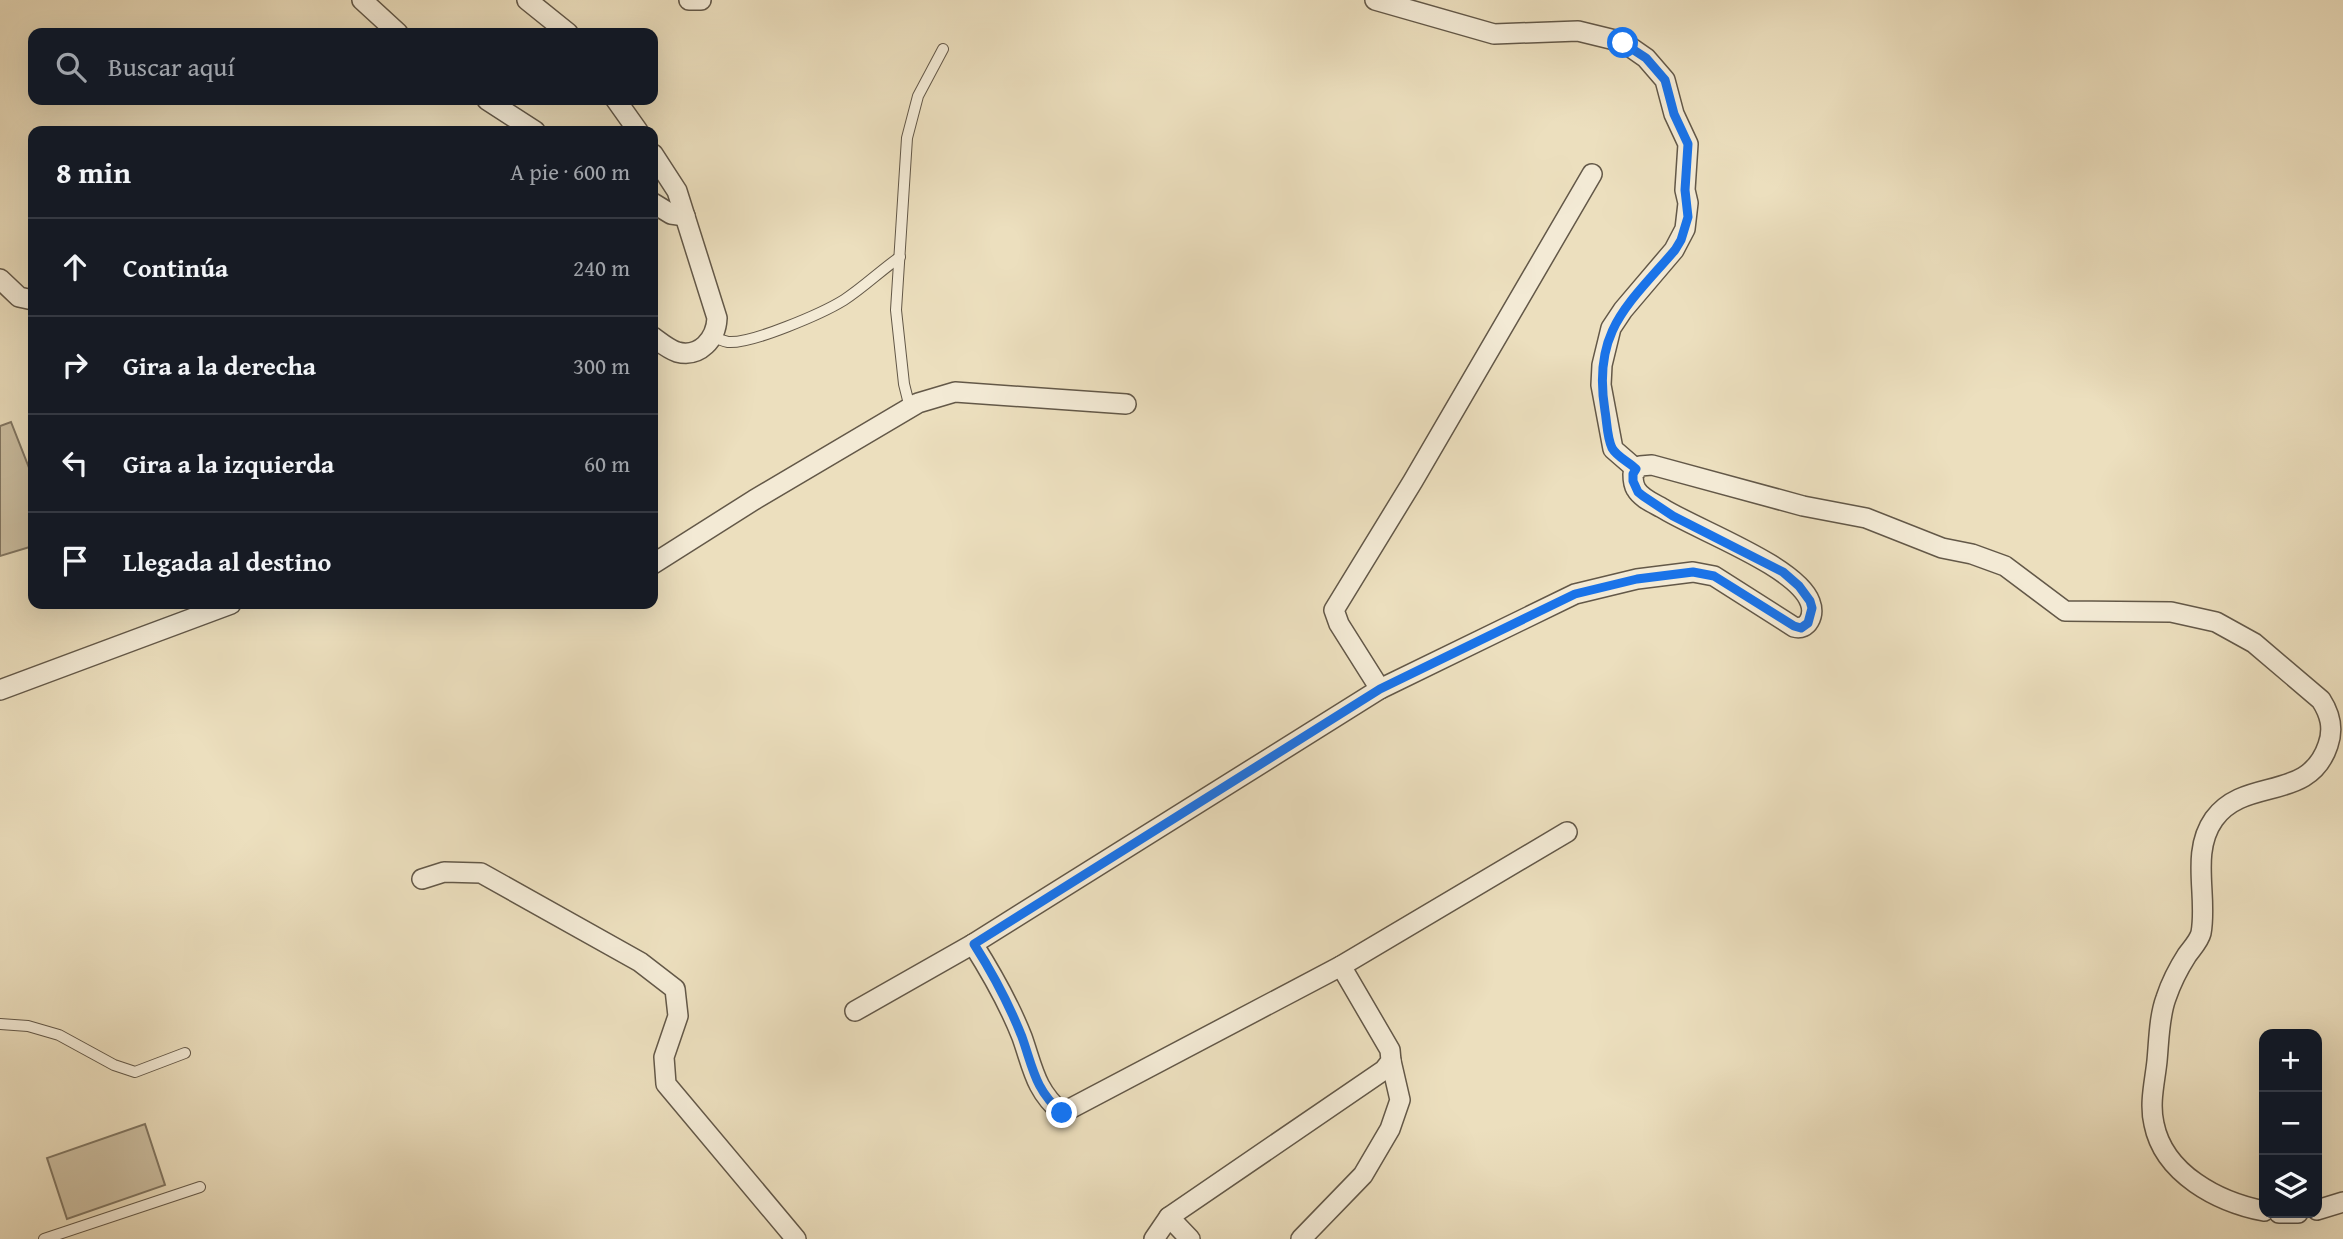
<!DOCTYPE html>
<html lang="es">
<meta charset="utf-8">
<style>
:root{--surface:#171b24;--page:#20242c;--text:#f1f3f6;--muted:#9ea1a6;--line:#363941}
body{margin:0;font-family:"Gentium Book Plus",serif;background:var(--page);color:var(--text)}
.controls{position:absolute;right:21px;bottom:21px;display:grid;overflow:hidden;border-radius:14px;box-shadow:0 7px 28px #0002}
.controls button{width:63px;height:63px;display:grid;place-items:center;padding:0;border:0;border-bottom:2px solid var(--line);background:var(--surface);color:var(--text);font:35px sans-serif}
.stop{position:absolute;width:21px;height:21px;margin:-16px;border:5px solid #1a73e8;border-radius:50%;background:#fff}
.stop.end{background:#1a73e8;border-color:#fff;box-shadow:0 2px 7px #0008}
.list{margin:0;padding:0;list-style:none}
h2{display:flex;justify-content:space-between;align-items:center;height:91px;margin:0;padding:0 28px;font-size:30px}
h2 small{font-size:23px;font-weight:400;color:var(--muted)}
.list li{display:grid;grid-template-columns:46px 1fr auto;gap:21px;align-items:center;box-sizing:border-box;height:98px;padding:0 28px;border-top:2px solid var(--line)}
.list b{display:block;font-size:26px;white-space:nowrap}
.list em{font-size:23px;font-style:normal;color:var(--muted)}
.icon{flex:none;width:38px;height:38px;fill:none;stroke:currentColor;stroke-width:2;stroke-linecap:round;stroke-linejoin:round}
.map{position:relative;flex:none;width:2343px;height:1239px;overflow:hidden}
.search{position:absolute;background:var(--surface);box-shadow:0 7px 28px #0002;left:28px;top:28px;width:630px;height:77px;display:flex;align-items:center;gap:18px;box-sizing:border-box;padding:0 24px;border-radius:14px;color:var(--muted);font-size:26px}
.panel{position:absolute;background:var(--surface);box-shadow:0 7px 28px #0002;left:28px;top:126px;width:630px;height:483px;border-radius:14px}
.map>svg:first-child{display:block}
.park{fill:#cdc0a3;stroke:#817662;stroke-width:2}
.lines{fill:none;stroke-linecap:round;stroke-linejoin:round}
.service-casing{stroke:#635848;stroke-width:12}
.minor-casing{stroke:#635848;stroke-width:22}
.service{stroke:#f3ead5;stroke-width:10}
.minor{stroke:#f3ead5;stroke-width:19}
.route{stroke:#1a73e8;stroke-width:9}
</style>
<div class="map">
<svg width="2343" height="1239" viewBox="0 0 2343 1239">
<rect width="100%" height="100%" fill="#ecdfbe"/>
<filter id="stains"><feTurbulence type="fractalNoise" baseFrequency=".00286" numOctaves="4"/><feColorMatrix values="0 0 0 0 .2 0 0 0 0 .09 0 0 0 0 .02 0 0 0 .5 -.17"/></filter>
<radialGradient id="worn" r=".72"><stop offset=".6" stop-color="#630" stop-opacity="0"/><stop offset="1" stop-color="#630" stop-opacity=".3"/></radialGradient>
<g class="park">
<path d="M 11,422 L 33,478 L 33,546 L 0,556 L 0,426 Z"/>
<path d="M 145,1124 L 165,1185 L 67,1219 L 47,1158 Z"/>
</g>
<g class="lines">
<g class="service-casing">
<g id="service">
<path d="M 714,336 C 718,339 722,341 728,342 C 752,344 823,313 844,300 C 864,287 880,271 900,257"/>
<path d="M 910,408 L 904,384 L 896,310 L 907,138 L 918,96 L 943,49"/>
<path d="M 0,1024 L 28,1026 L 59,1035 L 114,1065 L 135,1072 L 185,1053"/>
<path d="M 44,1239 L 200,1187"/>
</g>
</g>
<g class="minor-casing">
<g id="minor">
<path d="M 362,0 L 398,33"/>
<path d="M 527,0 L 568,33"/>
<path d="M 689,0 L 701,0"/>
<path d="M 1375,0 L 1494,34 L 1578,31 L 1623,42 L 1646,58 L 1665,80 L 1674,114 L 1688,144 L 1685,190 L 1688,203 L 1685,229 L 1674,250 L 1623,310 L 1611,328 L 1602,365 L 1601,385 L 1613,449 L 1636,469"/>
<path d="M 487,100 L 535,131"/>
<path d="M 616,100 L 638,131"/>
<path d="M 653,154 L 677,191 L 717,318 C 716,339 700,358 677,352 C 668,349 660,342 653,337"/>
<path d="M 653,203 L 671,214 L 685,216"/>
<path d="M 0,279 L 19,297 L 33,300"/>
<path d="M 653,564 L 754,500 L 918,403 L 955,392 L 1126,404"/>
<path d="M 1380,689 L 1339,624 L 1334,610 L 1413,481 L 1592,174"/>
<path d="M 0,690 L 231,604"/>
<path d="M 422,879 L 444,872 L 481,873 L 640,962 L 675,989 L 678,1016 L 664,1057 L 666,1084 L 796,1239"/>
<path d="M 973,944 C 992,974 1009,1004 1022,1037 C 1033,1068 1035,1090 1062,1113 L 1341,966 L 1567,832"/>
<path d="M 855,1011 L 973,944 L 1380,689 L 1575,594 L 1637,579 L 1693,572 L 1714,576 L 1794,627 C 1808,631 1815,615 1810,602 C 1797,566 1697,530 1662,508 C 1653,503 1641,498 1636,489 C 1633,484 1633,479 1633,474 L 1640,466 L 1652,465 L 1803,506 L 1866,518 L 1942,548 L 1972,554 L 2005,566 L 2065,611 L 2171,612 L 2216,622 L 2254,643 L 2321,700 C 2330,714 2334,728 2328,745 C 2309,803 2245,776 2214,819 C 2190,853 2208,896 2201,933 C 2199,941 2192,948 2187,955 C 2178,969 2171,983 2166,998 C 2159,1017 2159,1040 2157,1061 C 2155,1081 2149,1103 2154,1124 C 2164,1174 2218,1202 2264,1211"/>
<path d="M 2317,1210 L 2343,1202"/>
<path d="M 2279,1213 L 2298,1213"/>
<path d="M 1169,1217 L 1190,1239"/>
<path d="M 1154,1239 L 1169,1217 L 1384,1070 L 1391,1061 L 1390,1050 L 1341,966"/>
<path d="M 1301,1239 L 1363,1175 L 1390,1129 L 1400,1100 L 1391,1061"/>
</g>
</g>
<use href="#service" class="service"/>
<use href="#minor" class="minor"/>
</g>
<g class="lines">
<path class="route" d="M 1062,1113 C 1035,1090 1033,1068 1022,1037 C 1009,1004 993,974 974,944 L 1380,689 L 1575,594 L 1637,579 L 1693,572 L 1714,576 L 1794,626 L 1801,628 L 1808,623 L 1812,608 L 1810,601 L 1799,586 L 1783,572 L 1673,516 L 1643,496 L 1638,492 L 1633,481 L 1633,474 L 1636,469 C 1629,462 1617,457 1612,448 C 1607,438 1607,422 1605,411 C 1592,331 1627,306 1675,250 L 1681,240 L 1688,217 L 1685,190 L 1688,144 L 1674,114 L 1665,80 L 1646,58 L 1623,43"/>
</g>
<rect width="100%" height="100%" filter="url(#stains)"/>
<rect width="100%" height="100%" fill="url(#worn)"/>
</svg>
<div class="controls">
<button>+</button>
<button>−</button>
<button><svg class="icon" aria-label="layers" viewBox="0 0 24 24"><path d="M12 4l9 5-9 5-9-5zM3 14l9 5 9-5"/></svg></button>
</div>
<div class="stop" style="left:1623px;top:43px"></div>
<div class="stop end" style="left:1062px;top:1113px"></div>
<div class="search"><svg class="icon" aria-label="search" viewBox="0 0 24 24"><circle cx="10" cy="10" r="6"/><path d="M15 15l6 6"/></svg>Buscar aquí</div>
<section class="panel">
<h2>8 min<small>A pie · 600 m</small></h2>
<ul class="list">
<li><svg class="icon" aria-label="ahead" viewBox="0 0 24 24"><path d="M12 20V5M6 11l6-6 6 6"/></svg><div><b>Continúa</b></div><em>240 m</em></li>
<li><svg class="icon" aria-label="right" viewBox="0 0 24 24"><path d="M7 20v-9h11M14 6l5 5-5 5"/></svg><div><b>Gira a la derecha</b></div><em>300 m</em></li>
<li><svg class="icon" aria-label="left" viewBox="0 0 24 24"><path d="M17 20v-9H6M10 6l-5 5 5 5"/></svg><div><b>Gira a la izquierda</b></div><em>60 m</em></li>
<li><svg class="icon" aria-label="arrive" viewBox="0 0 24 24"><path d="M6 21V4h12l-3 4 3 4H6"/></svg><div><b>Llegada al destino</b></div></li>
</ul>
</section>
</div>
